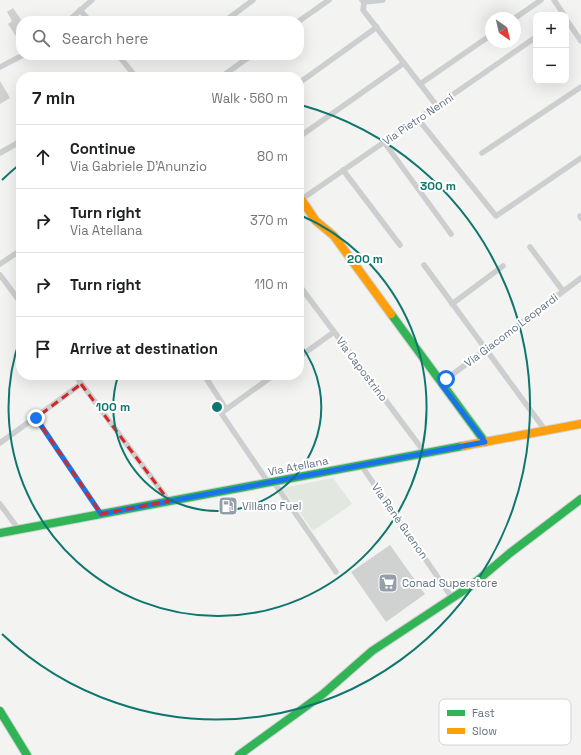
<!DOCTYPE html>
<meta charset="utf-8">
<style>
:root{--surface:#fff;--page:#f6f6f6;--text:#202124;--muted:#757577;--line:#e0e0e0}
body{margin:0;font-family:"Space Grotesk",sans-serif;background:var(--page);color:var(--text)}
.controls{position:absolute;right:12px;top:12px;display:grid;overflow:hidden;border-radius:8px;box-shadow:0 4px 16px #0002}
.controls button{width:36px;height:36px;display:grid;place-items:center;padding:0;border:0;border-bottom:1px solid var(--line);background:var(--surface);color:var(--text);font:20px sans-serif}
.compass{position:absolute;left:485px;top:12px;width:36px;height:36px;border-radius:50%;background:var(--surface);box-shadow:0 4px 16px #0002;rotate:146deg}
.stop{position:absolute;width:12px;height:12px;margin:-9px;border:3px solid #1a73e8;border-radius:50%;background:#fff}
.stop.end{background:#1a73e8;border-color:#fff;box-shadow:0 1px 4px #0008}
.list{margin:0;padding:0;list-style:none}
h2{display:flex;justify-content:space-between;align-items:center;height:52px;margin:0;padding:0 16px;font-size:17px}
h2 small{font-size:13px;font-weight:400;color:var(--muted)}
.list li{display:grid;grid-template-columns:26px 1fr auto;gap:12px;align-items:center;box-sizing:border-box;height:64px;padding:0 16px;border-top:1px solid var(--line)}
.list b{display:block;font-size:15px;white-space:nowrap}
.list p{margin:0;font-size:13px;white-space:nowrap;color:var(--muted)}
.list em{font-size:13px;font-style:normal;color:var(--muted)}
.icon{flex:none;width:22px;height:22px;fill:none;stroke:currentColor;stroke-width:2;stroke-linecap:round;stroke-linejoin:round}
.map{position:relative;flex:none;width:581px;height:755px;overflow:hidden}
.search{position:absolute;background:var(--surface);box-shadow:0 4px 16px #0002;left:16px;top:16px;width:288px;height:44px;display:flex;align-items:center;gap:10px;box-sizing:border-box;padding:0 14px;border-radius:16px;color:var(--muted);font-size:15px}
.panel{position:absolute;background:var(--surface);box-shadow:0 4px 16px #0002;left:16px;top:72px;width:288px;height:308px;border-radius:16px}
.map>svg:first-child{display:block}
.green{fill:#e2e7df}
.building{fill:#d0d1d1}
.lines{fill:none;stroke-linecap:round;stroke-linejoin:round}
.fast-casing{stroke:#d1d2d2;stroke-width:10}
.slow-casing{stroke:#d1d2d2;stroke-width:10}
.street{stroke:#cdcecf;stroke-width:5.5}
.fast{stroke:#30b455;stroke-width:8}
.slow{stroke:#ff9f0a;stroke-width:8}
.route{stroke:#1a73e8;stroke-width:5}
.marked{fill:none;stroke:#d62828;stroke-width:3;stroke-dasharray:8 5;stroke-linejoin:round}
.ring{fill:none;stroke:#0f766e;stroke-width:2}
.labels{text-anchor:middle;stroke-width:4;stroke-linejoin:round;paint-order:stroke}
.street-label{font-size:11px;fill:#627183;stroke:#fff}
.poi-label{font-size:11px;fill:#627183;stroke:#fff;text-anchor:start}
.key{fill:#fff;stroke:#d0d4da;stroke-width:1}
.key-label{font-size:11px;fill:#627183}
.centre{fill:#0f766e;stroke:#fff;stroke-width:2}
.ring-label{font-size:12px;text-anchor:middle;font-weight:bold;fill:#0f766e;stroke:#fff;stroke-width:4;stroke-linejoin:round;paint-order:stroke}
</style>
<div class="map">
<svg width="581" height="755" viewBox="0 0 581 755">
<rect width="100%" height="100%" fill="#f3f4f1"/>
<path class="green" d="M333,478l19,26 -39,27 -31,-43z"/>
<g class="building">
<path d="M13,8l9,13h-1v23l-13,-20 4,-3 -5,-9z"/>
<path d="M0,81l10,17 -10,6z"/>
<path d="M390,545l35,49 -39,28 -35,-50z"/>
</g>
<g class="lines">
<defs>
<g id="fast">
<path d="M391,314l94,128"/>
<path d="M0,533l463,-87"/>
<path d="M0,711l27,44"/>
<path d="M239,755l84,-61 49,-43 100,-66 38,-32 71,-54"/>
</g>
<g id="slow">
<path d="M301,199l15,22 18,15 57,78"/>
<path d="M463,446l118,-22"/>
</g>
</defs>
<use href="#fast" class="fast-casing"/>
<use href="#slow" class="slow-casing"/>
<g class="street">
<path d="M362,0l2,2 19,-2"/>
<path d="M554,0l10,15"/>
<path d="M364,2l-1,8 74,96"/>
<path d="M80,10l10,11"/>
<path d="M515,18l26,-18"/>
<path d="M566,19l15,22"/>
<path d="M68,21l24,-21"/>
<path d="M225,21l28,-21"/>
<path d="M299,21l30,-21"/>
<path d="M118,55l18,22"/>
<path d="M0,67l23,-12"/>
<path d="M221,77l31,-22"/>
<path d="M299,83l78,-56"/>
<path d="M420,84l71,-49"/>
<path d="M418,119l78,97 85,-58"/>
<path d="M299,137l105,-74"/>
<path d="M384,142l67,92"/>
<path d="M0,153l21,-12"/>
<path d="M482,153l99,-66"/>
<path d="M343,170l57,75"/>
<path d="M299,201l237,-164"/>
<path d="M580,216l1,2"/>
<path d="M530,247l33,44"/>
<path d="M0,264l21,-14"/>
<path d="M424,265l121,165"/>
<path d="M0,275l21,28"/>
<path d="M299,285l126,168"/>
<path d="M452,304l51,-38"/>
<path d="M299,357l35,-25"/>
<path d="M75,375l94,126"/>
<path d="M204,375l22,34"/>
<path d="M141,377l3,-2"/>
<path d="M441,383l140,-105"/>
<path d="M36,418l65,96"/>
<path d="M0,443l81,-59"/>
<path d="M361,465l91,133"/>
<path d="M273,481l63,91"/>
<path d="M268,482l-47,-69 53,-38"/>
<path d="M0,504l19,26"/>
</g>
<use href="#fast" class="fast"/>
<use href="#slow" class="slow"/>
</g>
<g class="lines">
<path class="route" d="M36,418l65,96 384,-72 -44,-58 5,-5"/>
</g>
<path class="marked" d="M81,384l88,117 -68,13 -65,-96z"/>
<g class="ring">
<path d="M300 344A104 104 0 1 1 118 376"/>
<path d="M300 215A209 209 0 1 1 21 336"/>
<path d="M2 180A313 313 0 0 1 20 164M301 105A313 313 0 1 1 2 634"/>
</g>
<defs>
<symbol id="fuel-square" viewBox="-11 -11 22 22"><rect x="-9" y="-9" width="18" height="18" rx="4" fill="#959faa" stroke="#fff"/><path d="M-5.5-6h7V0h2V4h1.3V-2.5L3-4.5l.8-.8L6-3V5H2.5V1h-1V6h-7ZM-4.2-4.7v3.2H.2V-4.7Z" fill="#fff"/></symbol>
<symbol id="supermarket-square" viewBox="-11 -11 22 22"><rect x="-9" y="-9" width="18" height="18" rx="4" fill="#959faa" stroke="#fff"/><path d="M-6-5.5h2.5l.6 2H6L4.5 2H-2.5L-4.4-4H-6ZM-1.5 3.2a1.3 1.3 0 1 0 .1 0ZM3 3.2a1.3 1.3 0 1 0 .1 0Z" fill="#fff"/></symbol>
</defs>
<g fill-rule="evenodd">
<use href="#fuel-square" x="217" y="495" width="22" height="22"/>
<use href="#supermarket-square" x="377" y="572" width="22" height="22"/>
</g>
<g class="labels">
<g class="street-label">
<text transform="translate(418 119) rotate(-34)" y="4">Via Pietro Nenni</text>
<text transform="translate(511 330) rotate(-37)" y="4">Via Giacomo Leopardi</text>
<text transform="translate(362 369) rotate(53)" y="4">Via Capostrino</text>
<text transform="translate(298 466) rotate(-11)" y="4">Via Atellana</text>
<text transform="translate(400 521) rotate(55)" y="4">Via Renè Guenon</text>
</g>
<g class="poi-label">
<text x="242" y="510">Villano Fuel</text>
<text x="402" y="587">Conad Superstore</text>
</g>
</g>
<rect x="439" y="699" width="132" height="46" rx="6" class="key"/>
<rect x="447" y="710" width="18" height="6" fill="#30b455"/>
<rect x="447" y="728" width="18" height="6" fill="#ff9f0a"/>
<g class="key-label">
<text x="472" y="717">Fast</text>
<text x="472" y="735">Slow</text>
</g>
<circle cx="217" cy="407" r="6" class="centre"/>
<g class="ring-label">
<text x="438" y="190">300 m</text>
<text x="365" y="263">200 m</text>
<text x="113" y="411">100 m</text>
</g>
</svg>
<div class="controls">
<button>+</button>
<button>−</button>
</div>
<svg class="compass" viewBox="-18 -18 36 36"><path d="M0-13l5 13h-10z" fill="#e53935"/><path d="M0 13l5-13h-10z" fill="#757577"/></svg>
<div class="stop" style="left:446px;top:379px"></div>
<div class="stop end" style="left:36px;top:418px"></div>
<div class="search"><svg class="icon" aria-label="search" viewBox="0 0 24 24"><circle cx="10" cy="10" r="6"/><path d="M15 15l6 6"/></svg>Search here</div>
<section class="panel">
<h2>7 min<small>Walk · 560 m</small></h2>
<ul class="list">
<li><svg class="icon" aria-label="ahead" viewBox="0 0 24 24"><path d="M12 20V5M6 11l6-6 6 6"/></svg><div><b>Continue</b><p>Via Gabriele D'Anunzio</p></div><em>80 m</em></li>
<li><svg class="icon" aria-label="right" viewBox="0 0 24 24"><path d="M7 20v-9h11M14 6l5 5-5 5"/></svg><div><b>Turn right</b><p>Via Atellana</p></div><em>370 m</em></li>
<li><svg class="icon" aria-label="right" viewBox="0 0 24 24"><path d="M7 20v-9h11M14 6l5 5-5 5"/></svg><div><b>Turn right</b></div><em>110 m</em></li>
<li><svg class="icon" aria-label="arrive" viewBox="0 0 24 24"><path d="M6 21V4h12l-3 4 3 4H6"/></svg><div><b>Arrive at destination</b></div></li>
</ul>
</section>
</div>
